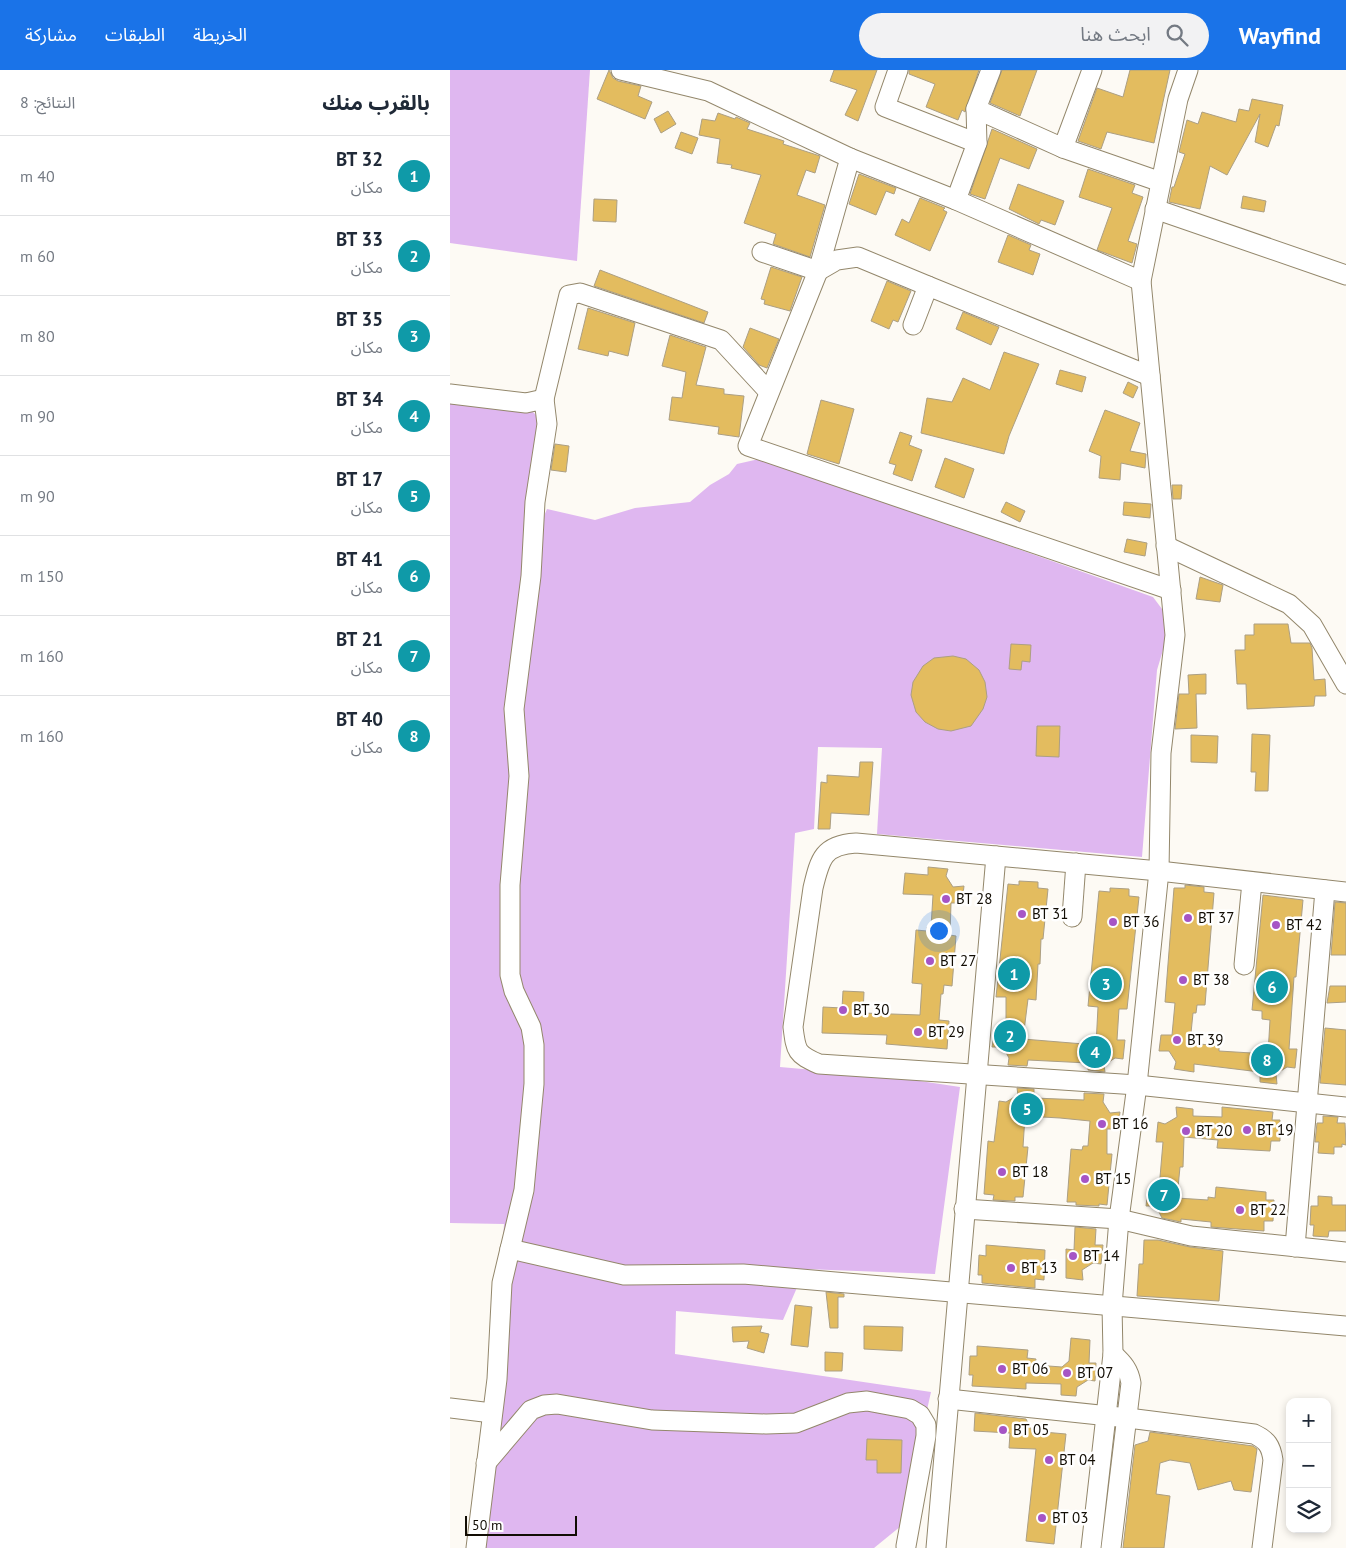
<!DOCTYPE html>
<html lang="ar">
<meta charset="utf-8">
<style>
:root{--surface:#fff;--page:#f2f2f3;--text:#1f2937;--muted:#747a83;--line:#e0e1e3;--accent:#1a73e8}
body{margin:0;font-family:"PT Sans","Noto Sans Arabic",sans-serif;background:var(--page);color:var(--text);direction:rtl}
.controls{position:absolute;right:15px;bottom:15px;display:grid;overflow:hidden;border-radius:10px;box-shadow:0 2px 8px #0003}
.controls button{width:45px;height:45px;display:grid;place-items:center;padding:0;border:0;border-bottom:1px solid var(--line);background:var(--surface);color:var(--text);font:25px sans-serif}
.scale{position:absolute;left:15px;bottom:12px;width:112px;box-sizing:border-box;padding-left:5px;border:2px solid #120d04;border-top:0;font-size:14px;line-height:18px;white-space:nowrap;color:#120d04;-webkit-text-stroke:4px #fff;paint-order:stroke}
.you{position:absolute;left:488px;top:860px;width:18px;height:18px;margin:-12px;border:4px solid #fff;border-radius:50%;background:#1a73e8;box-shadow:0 0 0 8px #1a73e833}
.badge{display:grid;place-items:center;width:32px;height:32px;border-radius:50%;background:var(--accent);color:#fff;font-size:16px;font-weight:700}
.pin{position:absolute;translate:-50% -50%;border:2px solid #fff;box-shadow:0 1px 5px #0006}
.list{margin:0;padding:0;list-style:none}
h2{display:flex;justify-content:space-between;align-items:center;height:65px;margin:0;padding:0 20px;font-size:21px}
h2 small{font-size:16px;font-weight:400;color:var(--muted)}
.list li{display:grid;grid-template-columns:32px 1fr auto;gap:15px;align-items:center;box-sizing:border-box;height:80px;padding:0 20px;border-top:1px solid var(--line)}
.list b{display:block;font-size:19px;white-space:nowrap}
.list p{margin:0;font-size:16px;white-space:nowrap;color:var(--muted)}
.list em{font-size:16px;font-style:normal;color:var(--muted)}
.icon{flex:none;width:28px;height:28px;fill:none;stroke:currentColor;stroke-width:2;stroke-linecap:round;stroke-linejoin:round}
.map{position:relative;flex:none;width:896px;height:1478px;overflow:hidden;direction:ltr}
header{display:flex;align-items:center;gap:30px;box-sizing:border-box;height:70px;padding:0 25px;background:var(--accent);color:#fff}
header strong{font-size:24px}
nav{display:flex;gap:28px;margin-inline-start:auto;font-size:18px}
.search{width:350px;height:45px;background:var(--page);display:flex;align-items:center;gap:12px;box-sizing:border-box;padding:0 18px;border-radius:28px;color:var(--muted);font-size:19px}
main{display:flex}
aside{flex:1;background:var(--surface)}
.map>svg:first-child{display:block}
.green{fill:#dfb7f0}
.building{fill:#e3bc5f;stroke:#ac9f83}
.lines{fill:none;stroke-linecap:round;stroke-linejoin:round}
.minor-casing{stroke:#93876b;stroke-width:21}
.minor{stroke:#fff;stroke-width:19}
.poi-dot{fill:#a655c5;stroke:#fff;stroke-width:2}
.labels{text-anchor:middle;stroke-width:5;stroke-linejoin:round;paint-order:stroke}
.poi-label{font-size:15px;fill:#120d04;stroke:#fff;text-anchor:start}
</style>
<header>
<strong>Wayfind</strong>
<div class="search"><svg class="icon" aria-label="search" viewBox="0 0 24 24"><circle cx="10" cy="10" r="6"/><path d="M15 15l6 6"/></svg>ابحث هنا</div>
<nav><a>الخريطة</a><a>الطبقات</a><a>مشاركة</a></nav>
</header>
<main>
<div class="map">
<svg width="896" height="1478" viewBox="0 0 896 1478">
<rect width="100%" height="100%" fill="#fdfaf4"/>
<g class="green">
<path d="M0,0h140l-13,191 -127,-18z"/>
<path d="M0,327l79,11 14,14 -19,141 23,-54 48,11 40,-12 55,-6 20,-17 19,-11 8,-10 22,-5 23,6 371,132 15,20 -2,23 -9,30 -15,187 -265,-23 5,-86 -64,-1 -4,82 -19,4 -15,234 113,10 67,10 -25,187 -130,-5 -22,51 -107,-9 -1,43 256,38 -30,134 -27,22h-390l20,-324 -54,-1z"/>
</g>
<g class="building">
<path d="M159,0l4,8 5,3 23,5 -3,10 14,6 -7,17 -48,-20z"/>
<path d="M384,0h43l-19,51 -13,-6 12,-25 -27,-9z"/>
<path d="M459,0h70l-14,42 -3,-2 -4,10 -32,-13 9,-23 -26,-10z"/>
<path d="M552,0h35l-17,46 -30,-13z"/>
<path d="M680,0h40l-16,73 -47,-11 -6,17 -23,-8 19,-53 26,9z"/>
<path d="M802,29l31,6 -4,21 -3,-1 -8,22 -13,-5 5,-28 -33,61 -17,-9 -10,43 -31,-7 3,-15h2l11,-33 -6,-2 8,-32 11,4 4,-12 34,10 3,-13 10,2z"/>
<path d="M218,41l8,13 -15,9 -7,-14z"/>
<path d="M268,43l17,6 1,-2 14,6 -3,6 37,12 -1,3 37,12 -5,17 -9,-3 -9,25 28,10 -15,52 -37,-13 3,-10 -32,-11 17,-48 -30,-7 1,-3 -15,-2 3,-24 -21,-4 3,-16 13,2z"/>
<path d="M542,59l45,20 -8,20 -29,-11 -15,41 -15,-5z"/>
<path d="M231,62l17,6 -6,16 -17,-6z"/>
<path d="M638,99l47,16 -3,8 11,4 -15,44 9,3 -5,19 -35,-13 15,-42 -33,-11z"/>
<path d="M409,104l37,14 -2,6 -8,-3 -10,24 -27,-11z"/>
<path d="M568,114l46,17 -9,24 -14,-5 -2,4 -30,-15z"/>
<path d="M793,126l23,5 -2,11 -23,-4z"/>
<path d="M470,128l25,10 -2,2 4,2 -17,39 -35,-16 7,-16 7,4z"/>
<path d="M144,129l23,1 -1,22 -23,-1z"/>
<path d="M558,165l23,10 -2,5 11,4 -7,21 -35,-13z"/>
<path d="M321,197l31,10 -12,34 -26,-7 1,-4 -4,-1z"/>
<path d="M150,200l108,42 -4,11 -110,-37z"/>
<path d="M437,211l24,10 -13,31 -5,-2 -4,9 -18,-8z"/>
<path d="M138,238l47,15 -7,33 -19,-5 -1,5 -30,-7z"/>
<path d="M513,242l36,15 -8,18 -35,-16z"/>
<path d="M300,258l29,11 -12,29 -8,-3 -16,-18z"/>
<path d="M220,265l36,12 -10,38 28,4v5l20,2 -5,41 -21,-3 1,-7 -50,-7 3,-23 10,1 4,-26 -24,-6z"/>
<path d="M554,282l35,12 -30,72 -5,18 -83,-21 6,-35 25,4 11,-24 27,12z"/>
<path d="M610,300l26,7 -4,15 -26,-8z"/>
<path d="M678,312l10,5 -5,11 -10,-5z"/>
<path d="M371,330l33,9 -15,55 -32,-10z"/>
<path d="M655,340l35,13 -10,28 16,3 -1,14 -24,-5 -1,17 -21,-2 2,-22 -12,-5z"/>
<path d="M450,362l12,4 -3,9 13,5 -10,31 -19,-7 3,-9 -7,-2z"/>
<path d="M105,374l14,2 -3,26 -15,-2z"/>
<path d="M495,388l29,11 -10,29 -29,-11z"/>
<path d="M722,415h10l-1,14h-8z"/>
<path d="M556,432l19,9 -5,11 -19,-10z"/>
<path d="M674,432l27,2 -1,14 -27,-3z"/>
<path d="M677,469l20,4 -2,13 -21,-4z"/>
<path d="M750,507l23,8 -3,17 -24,-3z"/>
<path d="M804,554h34l3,19h19l2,5 2,32 11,-1 1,17h-11l-1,10 -67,3 -1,-25h-9l-2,-34h10v-15h9z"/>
<path d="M561,574l20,1 -1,17 -8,-1 -1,9 -12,-1z"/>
<path d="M503,586l13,3 13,11 6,12 2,15 -4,12 -12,17 -20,5 -13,-2 -13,-7 -9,-10 -5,-17 2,-13 10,-16 11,-8z"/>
<path d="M756,604v20h-10l1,34 -22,1 4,-35h10l-1,-19z"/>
<path d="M587,656h23l-1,31 -23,-1z"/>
<path d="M802,664l18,1 -2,56h-13l1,-19h-5z"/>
<path d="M741,665l27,1 -1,27 -26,-1z"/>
<path d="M410,692h13l-4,53 -38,-2 -1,16h-12l3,-47 6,1v-8l32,2z"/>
<path d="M478,797l20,2 -2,7 7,11 11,-1 -2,17h-11l-1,32 6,1 -4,50 -8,-1 -1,9h-2l-2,26 10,1 -2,28 -61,-5 1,-9 -65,-2 1,-26 19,1 1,-17 21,1 -1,21 57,2 2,-31 -10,-1 4,-53 11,1v-4h4l2,-32 -30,-1 2,-21 23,2z"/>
<path d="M569,811l19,1v6l10,1 -5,50h-2l-1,25h-2l-2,36 -8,-1 -5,40 73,6 2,-38 -10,-1 11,-115 11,1v-4l19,1v7l10,1 -12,112h-8l-2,31h8l-2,19 -8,-1 -11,7 1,7 -17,-2v-7l-60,-3 -1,6 -19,-1 1,-7 -6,-11h-11l3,-17 11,1v-34h-10l12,-113 11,1z"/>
<path d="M735,815l19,2v5l10,1 -9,112h-8l-1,8h-3l-3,30 29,3v5l49,3 2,-34 -8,-1v-8l-10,-1 11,-115 40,5 -7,77h-2l-5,72h8l-2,19 -8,-1 -11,7 1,10 -17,-2v-10l-66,-8v8l-20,-3 2,-7 -7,-11h-10l2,-16h11l3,-32 -10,-1 9,-114h11z"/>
<path d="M885,832l11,1v52h-15z"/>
<path d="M880,916h16v16l-19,1z"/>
<path d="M875,958l21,2v55l-26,-2z"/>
<path d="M567,1018l17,1v9l50,2v-7l20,1 -1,8 7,11 10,-1 -2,17h-11v25h5l-5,51 -8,-1v2l-23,-1v-3h-9l4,-53 11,1 1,-4h5l2,-25 -30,-3 -35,-2 -2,31h5l-5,50h-8v4l-22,-1 1,-5 -10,-1 4,-53 6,1 5,-41 7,1 12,-7z"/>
<path d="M726,1037l17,2v7l29,1v-10l51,5 -1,8h8v21h-9l-1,10 -53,-3 1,-8 -34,-3 -1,30h-3l-3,31 31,2v-3l7,1 1,-11 50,5v8h8l-1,21h-9v10l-53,-4v-5l-30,-3v3l-19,-4 -6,-12h-10l2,-17h11l4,-47h-7l2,-20 7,2 12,-7z"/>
<path d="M873,1046l15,1 -1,6h8l1,22 -4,-1v3h-8v7l-16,-1 1,-11h-4l2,-19h6z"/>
<path d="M868,1126l14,1v8h14v26h-17l-1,6 -15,-1 1,-11h-4l1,-19h7z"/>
<path d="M625,1157l21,2 -1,16h8l-2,19 -8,-1 -11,7 1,10 -17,-2v-29l8,1z"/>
<path d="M694,1170h14l32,7 33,4 -4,50 -82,-5 2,-32h4z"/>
<path d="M536,1175l59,5 -1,30 -9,-1v9l-53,-5v-8h-4l1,-20 7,1z"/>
<path d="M376,1222l18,2v3h-6v31h-8z"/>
<path d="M345,1235l17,2 -4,40 -17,-2z"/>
<path d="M312,1256l-2,6 9,2 -5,19 -17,-5 2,-7 -16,1 -1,-15z"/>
<path d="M414,1256l39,1 -1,24 -38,-2z"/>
<path d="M621,1268l19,2 -1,23h7l-1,18 -7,-1 -11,7 -1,9 -15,-1v-11l-35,-1v6l-54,-3 1,-11h-4l1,-19h7v-10l51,4 -1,8 9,1 -1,6 27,2 7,-6z"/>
<path d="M375,1282l18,1 -1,18h-17z"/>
<path d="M525,1343l51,6 6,12 34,3 -12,110 -28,-3 10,-92 -27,-1 1,-15 -36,-2z"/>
<path d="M700,1362l103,14 4,3 -6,43 -17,-2 -3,-9 -33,9 -8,-27 -20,-3 -10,3 -4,31 14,2 -6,52h-41l12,-103 13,-4z"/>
<path d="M417,1369l35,1 -1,33h-24v-13h-11z"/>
</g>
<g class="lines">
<defs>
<g id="minor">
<path d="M171,0l87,21 142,67 -32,113 -70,175 423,144"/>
<path d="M448,0l-13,37 92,36"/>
<path d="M541,0l-15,39 1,34 -21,57 185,81"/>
<path d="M526,39l87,39 29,-78"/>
<path d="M613,78l98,34"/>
<path d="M400,88l106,42"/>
<path d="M705,139l191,66"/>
<path d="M312,182l56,19 19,-11 21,-3 70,29"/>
<path d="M463,255l15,-39 222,90"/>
<path d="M0,324l76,9 18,-4 3,25 -12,78 -4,74 -17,133 5,67 -9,109v90l4,16 17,36 3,18v39l-10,106 -22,93 -5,96 -21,169"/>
<path d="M94,329l25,-104 11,-2 141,47 48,52"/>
<path d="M716,476l123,58 23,21 34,59"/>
<path d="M896,822l-187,-21 -303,-28c-33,2 -36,16 -43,45l-20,139c3,24 3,27 26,37l318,21 209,22"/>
<path d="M622,847l4,-54"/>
<path d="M794,895l8,-83"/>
<path d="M514,1139l155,10 72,17 155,16"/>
<path d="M845,1177l30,-357"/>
<path d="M60,1179l114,26 119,-1 603,52"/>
<path d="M498,1329l180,19 126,16c13,6 17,12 19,26l-11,88"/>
<path d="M0,1338l42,5"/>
<path d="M36,1393l45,-53 13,-5 13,-1 95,16 114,4 30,-1 52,-20 19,-2 43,8 10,6 6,10v11l-20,110"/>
<path d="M486,1478l60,-692"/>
<path d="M641,1478l22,-194 -1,-48 7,-87 18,-134 22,-214 2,-118 14,-118 -34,-354 37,-182 10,-29"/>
<path d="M661,1478l20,-165c-2,-13 -8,-20 -18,-29"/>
</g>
</defs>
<use href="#minor" class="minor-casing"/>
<use href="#minor" class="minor"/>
</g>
<g class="poi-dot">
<circle cx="496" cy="829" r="5"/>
<circle cx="572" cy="844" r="5"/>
<circle cx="738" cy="848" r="5"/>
<circle cx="663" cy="852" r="5"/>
<circle cx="826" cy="855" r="5"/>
<circle cx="480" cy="891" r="5"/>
<circle cx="733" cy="910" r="5"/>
<circle cx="393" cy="940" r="5"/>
<circle cx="468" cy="962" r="5"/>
<circle cx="727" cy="970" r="5"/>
<circle cx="652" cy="1054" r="5"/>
<circle cx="797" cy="1060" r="5"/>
<circle cx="736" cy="1061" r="5"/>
<circle cx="552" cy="1102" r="5"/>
<circle cx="635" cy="1109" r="5"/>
<circle cx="790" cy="1140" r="5"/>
<circle cx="623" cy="1186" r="5"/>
<circle cx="561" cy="1198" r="5"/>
<circle cx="552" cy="1299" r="5"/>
<circle cx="617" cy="1303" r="5"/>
<circle cx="553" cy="1360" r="5"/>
<circle cx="599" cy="1390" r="5"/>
<circle cx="592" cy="1448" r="5"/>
</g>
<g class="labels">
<g class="poi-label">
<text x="506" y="834">BT 28</text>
<text x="582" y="849">BT 31</text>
<text x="748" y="853">BT 37</text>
<text x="673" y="857">BT 36</text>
<text x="836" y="860">BT 42</text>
<text x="490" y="896">BT 27</text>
<text x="743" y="915">BT 38</text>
<text x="403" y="945">BT 30</text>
<text x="478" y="967">BT 29</text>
<text x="737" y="975">BT 39</text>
<text x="662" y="1059">BT 16</text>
<text x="807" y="1065">BT 19</text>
<text x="746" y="1066">BT 20</text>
<text x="562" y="1107">BT 18</text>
<text x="645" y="1114">BT 15</text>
<text x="800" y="1145">BT 22</text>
<text x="633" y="1191">BT 14</text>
<text x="571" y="1203">BT 13</text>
<text x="562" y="1304">BT 06</text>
<text x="627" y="1308">BT 07</text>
<text x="563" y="1365">BT 05</text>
<text x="609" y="1395">BT 04</text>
<text x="602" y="1453">BT 03</text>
</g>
</g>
</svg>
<div class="controls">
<button>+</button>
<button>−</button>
<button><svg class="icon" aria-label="layers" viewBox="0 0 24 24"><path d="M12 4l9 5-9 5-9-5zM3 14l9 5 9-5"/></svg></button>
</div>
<div class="scale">50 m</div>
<div class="you"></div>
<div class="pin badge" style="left:564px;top:904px;background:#0f9aa8">1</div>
<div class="pin badge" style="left:560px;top:966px;background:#0f9aa8">2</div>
<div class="pin badge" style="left:656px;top:914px;background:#0f9aa8">3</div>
<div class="pin badge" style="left:645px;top:982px;background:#0f9aa8">4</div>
<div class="pin badge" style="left:577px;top:1039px;background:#0f9aa8">5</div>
<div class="pin badge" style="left:822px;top:917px;background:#0f9aa8">6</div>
<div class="pin badge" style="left:714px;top:1125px;background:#0f9aa8">7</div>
<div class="pin badge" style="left:817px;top:990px;background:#0f9aa8">8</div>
</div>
<aside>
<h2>بالقرب منك<small>النتائج: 8</small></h2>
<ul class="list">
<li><span class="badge" style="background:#0f9aa8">1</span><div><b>BT 32</b><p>مكان</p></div><em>40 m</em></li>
<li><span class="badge" style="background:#0f9aa8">2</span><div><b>BT 33</b><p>مكان</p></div><em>60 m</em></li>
<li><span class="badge" style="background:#0f9aa8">3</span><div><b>BT 35</b><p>مكان</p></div><em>80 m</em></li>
<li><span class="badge" style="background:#0f9aa8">4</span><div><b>BT 34</b><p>مكان</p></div><em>90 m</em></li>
<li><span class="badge" style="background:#0f9aa8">5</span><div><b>BT 17</b><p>مكان</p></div><em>90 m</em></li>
<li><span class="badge" style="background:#0f9aa8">6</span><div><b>BT 41</b><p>مكان</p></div><em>150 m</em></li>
<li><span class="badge" style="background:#0f9aa8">7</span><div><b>BT 21</b><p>مكان</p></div><em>160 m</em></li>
<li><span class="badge" style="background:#0f9aa8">8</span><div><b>BT 40</b><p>مكان</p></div><em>160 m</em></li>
</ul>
</aside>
</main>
